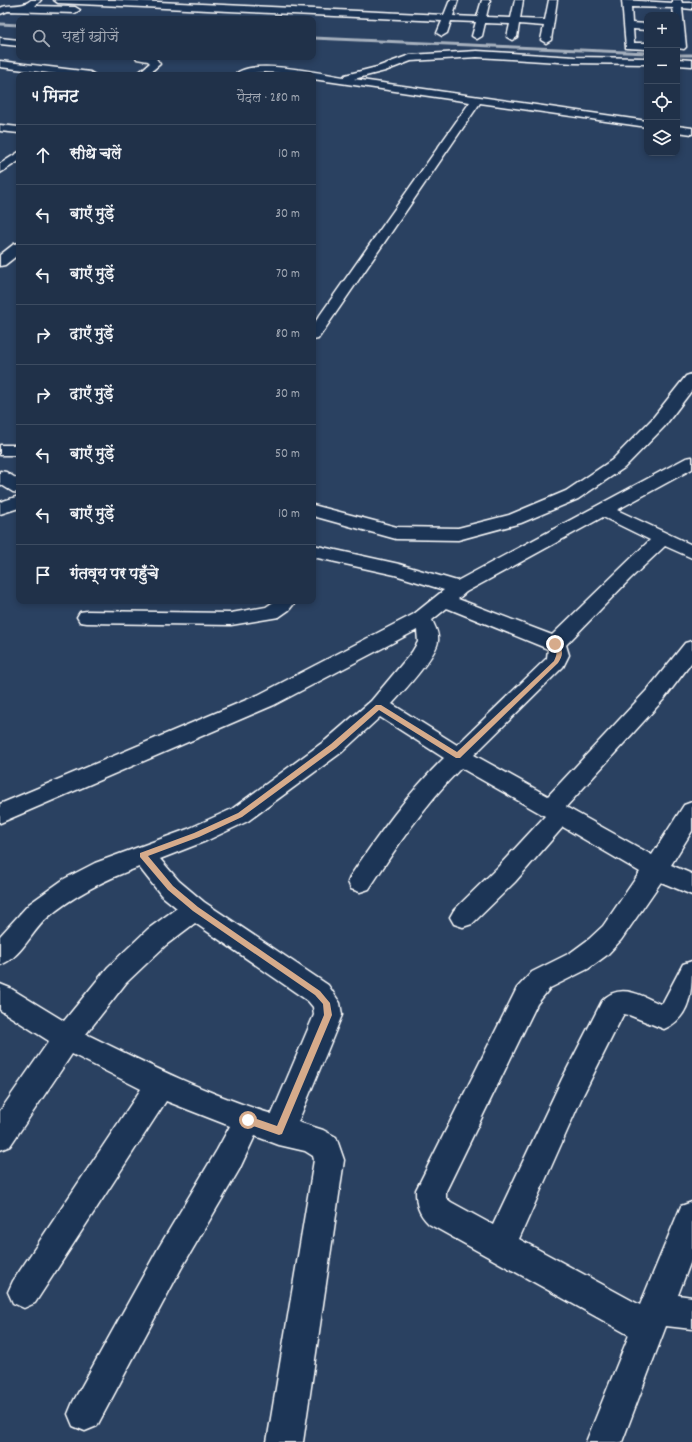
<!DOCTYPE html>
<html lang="hi">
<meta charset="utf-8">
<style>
:root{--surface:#203149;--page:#283950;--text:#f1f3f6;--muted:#a2a9b4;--line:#3d4c61}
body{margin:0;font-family:Dekko,"Playpen Sans Deva",sans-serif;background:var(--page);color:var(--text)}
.controls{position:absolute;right:12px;top:12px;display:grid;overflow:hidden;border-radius:8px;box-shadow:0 2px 6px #0003}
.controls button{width:36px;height:36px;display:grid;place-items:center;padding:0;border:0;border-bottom:1px solid var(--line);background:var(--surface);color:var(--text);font:20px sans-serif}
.stop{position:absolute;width:12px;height:12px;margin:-9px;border:3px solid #d6ab8b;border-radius:50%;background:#fff}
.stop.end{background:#d6ab8b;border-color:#fff;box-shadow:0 1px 4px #0008}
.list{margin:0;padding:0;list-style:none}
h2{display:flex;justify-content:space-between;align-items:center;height:52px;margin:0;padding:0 16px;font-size:17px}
h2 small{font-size:13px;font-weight:400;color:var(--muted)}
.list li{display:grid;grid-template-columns:26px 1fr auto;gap:12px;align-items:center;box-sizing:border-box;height:60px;padding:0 16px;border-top:1px solid var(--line)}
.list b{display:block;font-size:15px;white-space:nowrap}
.list em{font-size:13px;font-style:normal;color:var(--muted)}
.icon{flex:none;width:22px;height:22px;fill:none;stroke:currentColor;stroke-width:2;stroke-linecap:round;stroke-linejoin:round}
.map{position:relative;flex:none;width:692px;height:1442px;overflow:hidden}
.search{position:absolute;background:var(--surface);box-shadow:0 2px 6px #0003;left:16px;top:16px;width:300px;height:44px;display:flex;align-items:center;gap:10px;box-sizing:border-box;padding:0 14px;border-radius:8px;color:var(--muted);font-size:15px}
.panel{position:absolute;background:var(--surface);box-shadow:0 2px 6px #0003;left:16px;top:72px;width:300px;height:532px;border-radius:8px}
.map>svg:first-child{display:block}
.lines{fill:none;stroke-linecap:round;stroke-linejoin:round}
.stream{stroke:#a7b1be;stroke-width:3}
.minor-casing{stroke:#fff;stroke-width:3}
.minor{fill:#1d3557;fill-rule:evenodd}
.route{fill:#d6ab8b}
</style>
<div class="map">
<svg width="692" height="1442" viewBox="0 0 692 1442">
<rect width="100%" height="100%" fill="#2a4161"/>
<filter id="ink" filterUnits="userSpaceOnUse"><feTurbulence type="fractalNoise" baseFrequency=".025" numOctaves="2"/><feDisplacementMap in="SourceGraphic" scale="8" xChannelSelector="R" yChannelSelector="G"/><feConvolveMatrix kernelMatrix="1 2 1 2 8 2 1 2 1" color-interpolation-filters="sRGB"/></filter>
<g filter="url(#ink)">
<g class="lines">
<g class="stream">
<path d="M0,24l19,1"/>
<path d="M313,38l334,15"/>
<path d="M677,55h15"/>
</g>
<defs>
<g id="minor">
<path d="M31,0h10l-6,6 40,1 5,3 -5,3 -67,-2 -8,3v-6c11,-5 22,0 31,-8z"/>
<path d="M54,0h61l329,15 6,-15h8l-5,16 24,1 5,-17h8l-4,17 25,1 4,-18h8l-3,19 25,1 4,-20h8l-6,40 -5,3 -5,-3 3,-14 -25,-2 -2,13 -5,3 -5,-3 3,-13 -25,-1 -3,13 -5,3 -5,-3 4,-14 -25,-1 -4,12 -5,3 -5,-3 5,-12 -384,-18z"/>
<path d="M622,0l51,3v-3h8l1,3h10v6l-10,-1 4,39 -2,2 -7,-1v-33h-3l-1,-7 -42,-1 1,16 15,1v6l-14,-1 1,14h13v6l-21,-1z"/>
<path d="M0,38l19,2v6l-19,-2z"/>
<path d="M477,51l97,6 73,1v6l-73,-1 -97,-6 -66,4 -26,10 -31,8 293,42v6l-167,-24 -162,236 -5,1v-15l157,-223 -157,-23v-4l-49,-3 -29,3c15,-18 87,-1 109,2l1,-2 32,-8 33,-12z"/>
<path d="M136,57h19l5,7 -13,11h-11l14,-12 -2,-2 -11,-2z"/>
<path d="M677,59l15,1v6l-15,-1z"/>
<path d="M0,61l90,11 5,3h-30l-65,-8z"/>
<path d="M0,125l19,2v6l-19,-2z"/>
<path d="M677,126l15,2v6l-15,-2z"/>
<path d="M19,152v9l-19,12v-9z"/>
<path d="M19,243v11l-14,11 -5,1v-11l14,-11z"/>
<path d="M692,374v16l-28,37 -40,41 -46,31 -57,24 -63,17 -62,-1 -83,-23v-11l84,22 61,1 51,-13 57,-24 46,-31 40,-41 34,-43z"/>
<rect x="0" y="445" width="19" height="10"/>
<path d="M692,457v12l-75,41 75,35v13l-27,-12 -35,33 -64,66 3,10 -6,12 -89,88 74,41 100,-107 37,-46 7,-2v21l-28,37 -98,108 86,48 32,-50 8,-3v29l-21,34 21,9v21l-31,-13 -40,58 -14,15 -19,14 -38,19 -13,16 -91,187v7l5,4 42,23 69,-146 40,-78c17,-19 39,-6 58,3l3,-2 20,-38 9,-3c0,29 0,56 -28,68l-35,-14 -5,-1 -2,3 -39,78 -64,144 121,66 41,-99 11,-4v56l-14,37 14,2v32l-26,-3 -44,116h-36l43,-107 -200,-111c-11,-11 -13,-19 -13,-34l101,-202 15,-16 38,-19 19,-14 14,-13 37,-54 -77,-45 -48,55 -43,42 -9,3 -9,-3 -4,-7 4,-7 43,-42 48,-52 -84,-48c-36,36 -64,78 -92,121l-9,3 -9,-3 -3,-7 3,-7c28,-41 57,-82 93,-117l-64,-41 -38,35 -94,69 -42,20 -46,18 19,22 25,21 124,83 12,18 2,12 -44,107 25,8 13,7 8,23 -41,282h-36l47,-282 -1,-4 -8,-5 -26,-6 -24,-9 -16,34 -58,99 -84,157 -12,5 -12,-5 -5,-12 5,-12 86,-155 58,-97 13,-24 -64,-25 -131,202 -11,5 -11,-5 -5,-11 5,-11 128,-192 -69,-35 -62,92 -10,4v-39l49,-70 -49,-31v-26l10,4 54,33 44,-54 40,-38 29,-21 -16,-13 -22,-28c-33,12 -65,28 -92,51 -16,14 -26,40 -47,47v-29l29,-32 35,-25 31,-16 93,-34 44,-20 94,-69 45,-39 41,-49 6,-10 -1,-12 -143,75 -274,118v-19l258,-109 156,-81 30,-24 -49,-15 -82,-18v-12l86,19 58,17 229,-123zM603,517l47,23 -98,95 -94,-36 8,-7zM447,608l101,41 -1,9 -90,87 -65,-41c11,-12 45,-49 46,-63 1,-8 -3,-14 -6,-21zM195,923l113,78 5,6 1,8 -42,99c-65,-20 -125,-50 -186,-80l40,-51 40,-38z"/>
<path d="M0,471l6,1 13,8v13l-6,-1 -13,-8z"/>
<path d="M19,496v12l-19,6v-12z"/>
<path d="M275,601h21l-7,9 -10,7 -48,8 -144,-2 -7,-1 -3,-5 3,-5 7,-1 144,2 35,-6z"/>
</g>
</defs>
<use href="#minor" class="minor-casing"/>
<use href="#minor" class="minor"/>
</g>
</g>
<path class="route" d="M553,643h4c7,8 6,12 1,20l-98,95h-4l-77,-48 -43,38 -94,69 -43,20 -51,19 25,30 25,21 122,84 10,12 2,12 -50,119 -3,1 -34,-12 -2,-3 5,-4 29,10 47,-111 -1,-11 -8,-9 -122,-84 -25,-21 -28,-33v-4l54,-20 44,-20 93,-69 45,-39h5l76,47 97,-91c4,-8 3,-10 -2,-17z"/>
</svg>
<div class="controls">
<button>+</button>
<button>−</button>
<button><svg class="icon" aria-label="locate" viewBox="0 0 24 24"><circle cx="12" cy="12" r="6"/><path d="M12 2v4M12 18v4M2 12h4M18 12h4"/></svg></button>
<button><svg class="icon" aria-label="layers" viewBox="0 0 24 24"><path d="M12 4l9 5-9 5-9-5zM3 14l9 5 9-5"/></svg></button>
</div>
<div class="stop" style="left:248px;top:1120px"></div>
<div class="stop end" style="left:555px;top:644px"></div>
<div class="search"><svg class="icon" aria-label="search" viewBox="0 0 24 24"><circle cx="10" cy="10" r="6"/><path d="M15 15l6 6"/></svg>यहाँ खोजें</div>
<section class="panel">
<h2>4 मिनट<small>पैदल · 280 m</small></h2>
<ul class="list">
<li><svg class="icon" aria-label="ahead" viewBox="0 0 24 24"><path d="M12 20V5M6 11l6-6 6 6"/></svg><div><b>सीधे चलें</b></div><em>10 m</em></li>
<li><svg class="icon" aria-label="left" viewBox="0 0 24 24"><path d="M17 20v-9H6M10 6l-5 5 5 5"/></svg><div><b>बाएँ मुड़ें</b></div><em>30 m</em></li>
<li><svg class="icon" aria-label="left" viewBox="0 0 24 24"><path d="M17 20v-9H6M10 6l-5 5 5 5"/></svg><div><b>बाएँ मुड़ें</b></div><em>70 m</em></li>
<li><svg class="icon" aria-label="right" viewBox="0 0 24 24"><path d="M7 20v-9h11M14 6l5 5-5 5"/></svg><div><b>दाएँ मुड़ें</b></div><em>80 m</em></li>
<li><svg class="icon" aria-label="right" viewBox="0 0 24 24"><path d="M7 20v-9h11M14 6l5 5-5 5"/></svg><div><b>दाएँ मुड़ें</b></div><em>30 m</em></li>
<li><svg class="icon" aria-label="left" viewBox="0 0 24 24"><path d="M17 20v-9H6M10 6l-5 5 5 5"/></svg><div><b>बाएँ मुड़ें</b></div><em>50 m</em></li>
<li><svg class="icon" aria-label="left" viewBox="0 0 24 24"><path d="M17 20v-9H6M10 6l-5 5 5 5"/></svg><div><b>बाएँ मुड़ें</b></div><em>10 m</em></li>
<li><svg class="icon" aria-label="arrive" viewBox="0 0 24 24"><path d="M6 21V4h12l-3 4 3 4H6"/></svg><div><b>गंतव्य पर पहुँचे</b></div></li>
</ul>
</section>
</div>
